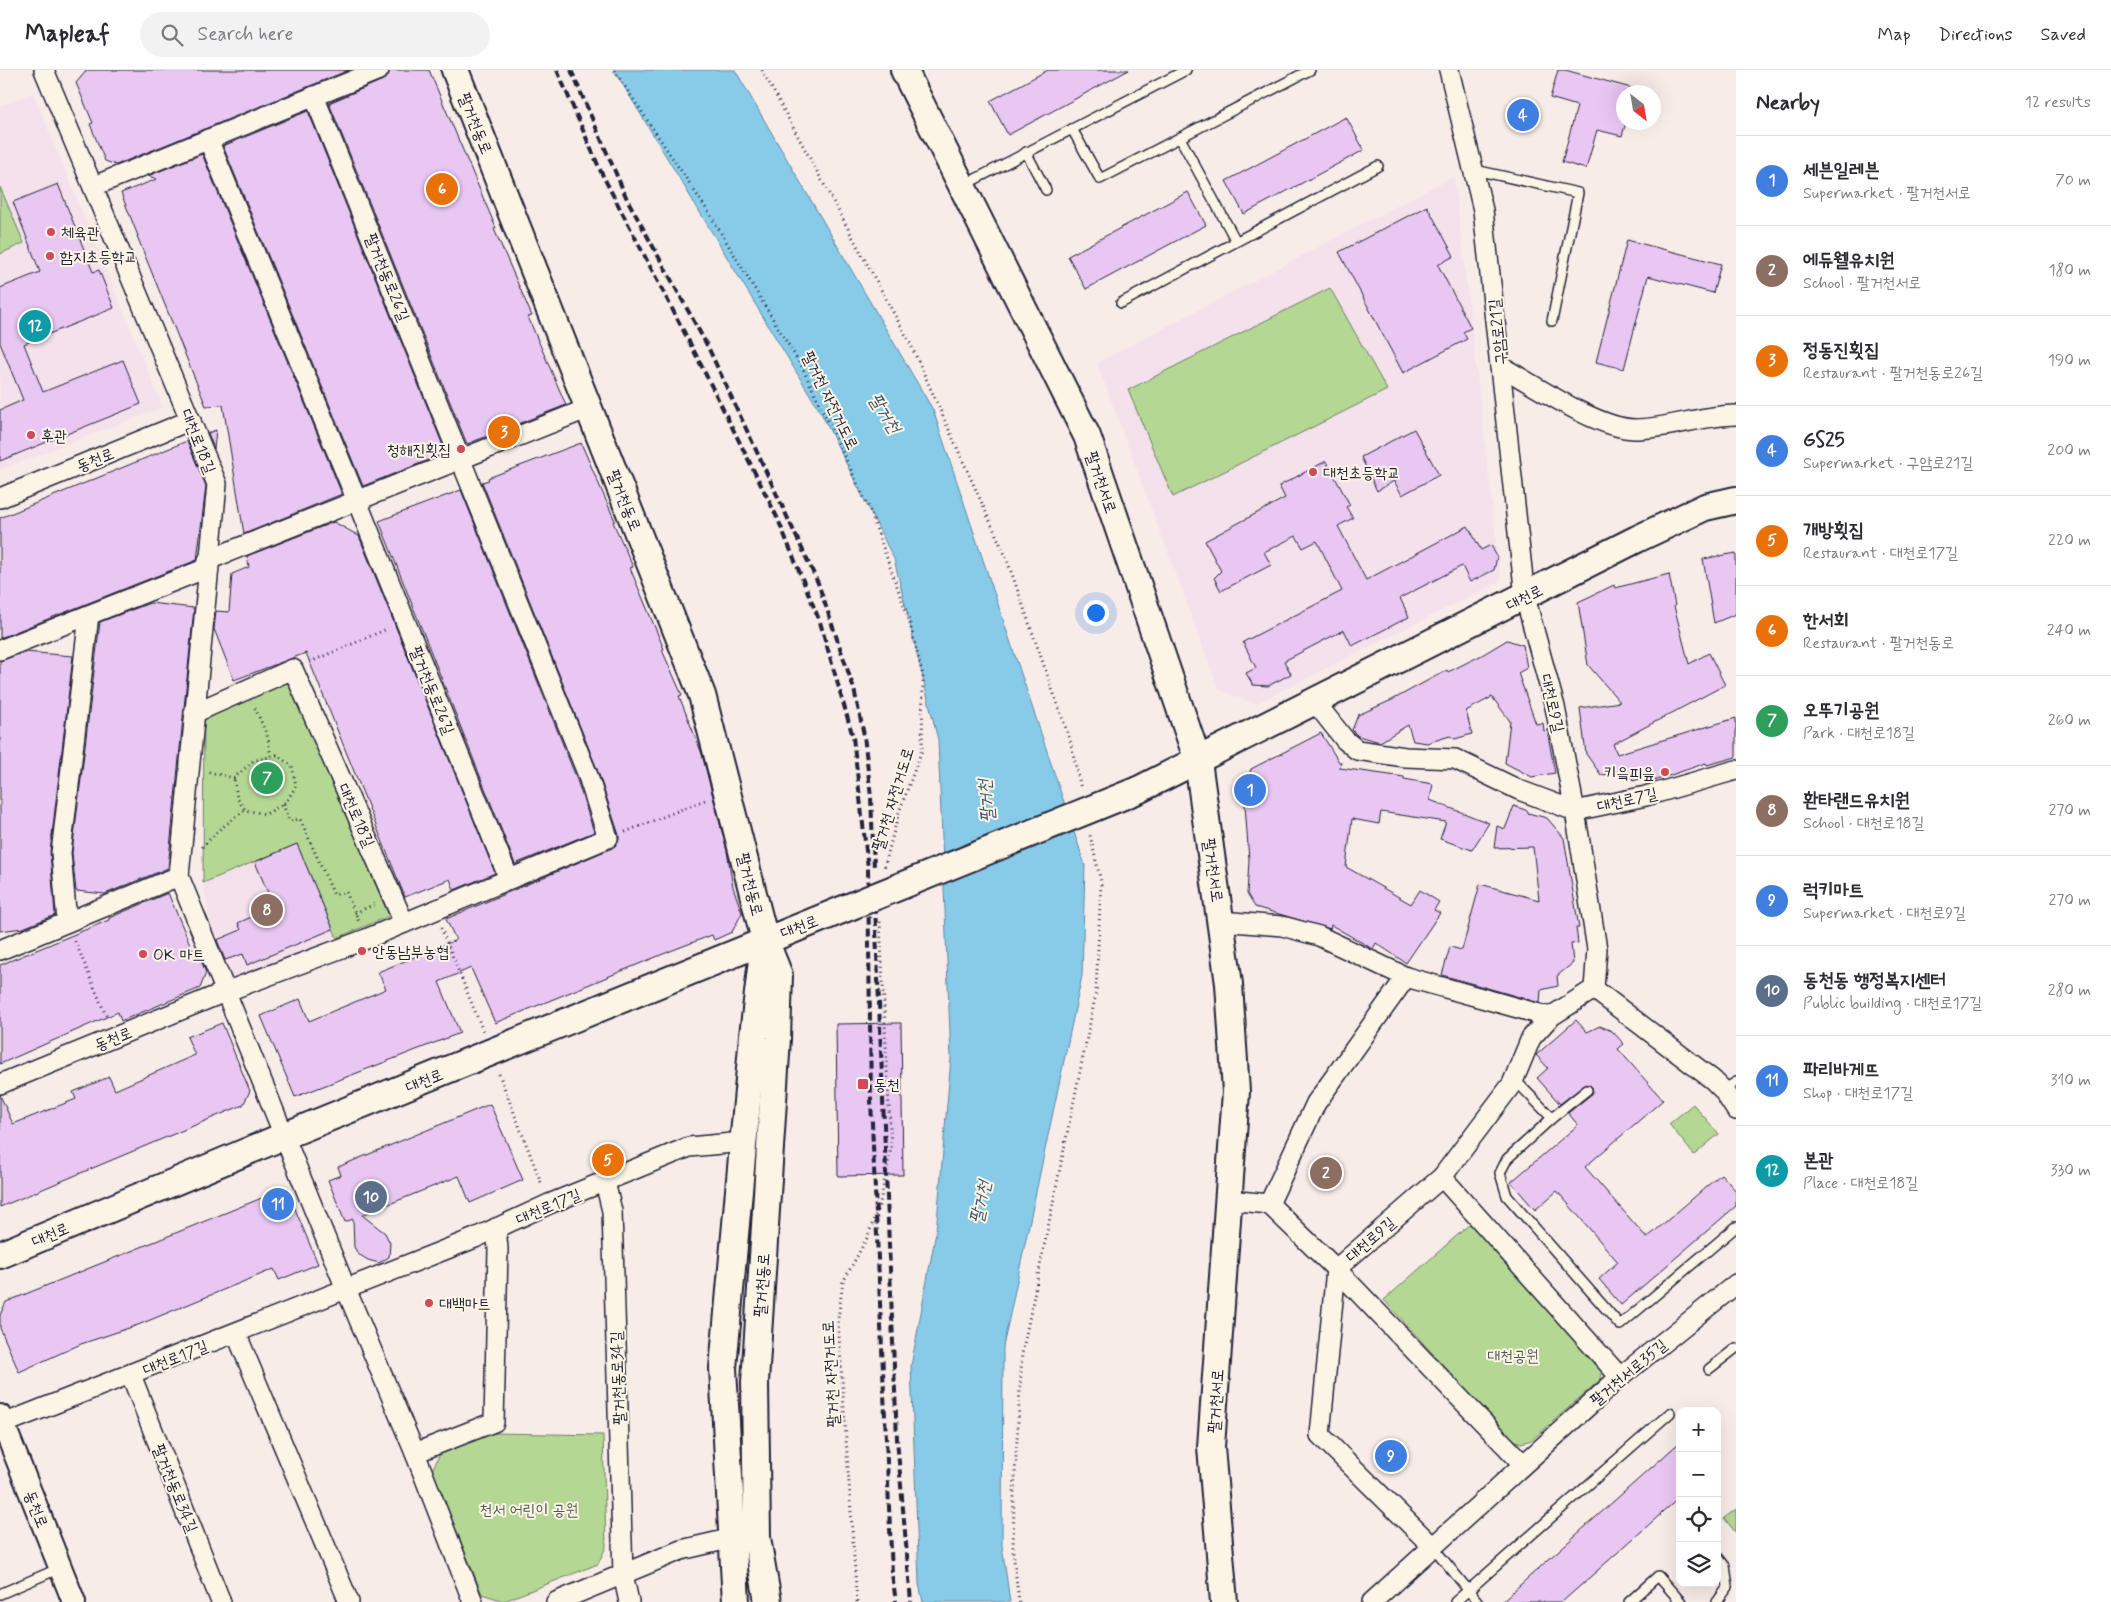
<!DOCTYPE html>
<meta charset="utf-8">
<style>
:root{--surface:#fff;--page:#f2f2f3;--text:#2b2b33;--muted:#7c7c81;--line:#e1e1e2;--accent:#111827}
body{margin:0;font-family:Mynerve,"Poor Story",sans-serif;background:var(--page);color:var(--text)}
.controls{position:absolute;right:15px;bottom:15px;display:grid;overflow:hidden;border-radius:10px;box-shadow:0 5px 20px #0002}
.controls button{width:45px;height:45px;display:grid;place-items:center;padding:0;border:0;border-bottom:1px solid var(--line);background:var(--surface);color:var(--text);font:25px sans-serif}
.compass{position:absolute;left:1616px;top:15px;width:45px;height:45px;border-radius:50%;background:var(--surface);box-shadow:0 5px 20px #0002;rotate:149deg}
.you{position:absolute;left:1095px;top:542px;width:18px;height:18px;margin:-12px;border:4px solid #fff;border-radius:50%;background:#1a73e8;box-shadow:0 0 0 8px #1a73e833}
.badge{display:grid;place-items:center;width:32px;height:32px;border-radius:50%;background:var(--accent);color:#fff;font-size:16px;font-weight:700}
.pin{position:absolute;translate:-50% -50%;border:2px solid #fff;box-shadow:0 1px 5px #0006}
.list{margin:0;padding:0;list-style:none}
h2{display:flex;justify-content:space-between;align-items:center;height:65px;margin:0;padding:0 20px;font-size:21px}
h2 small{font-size:16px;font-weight:400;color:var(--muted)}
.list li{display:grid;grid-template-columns:32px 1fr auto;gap:15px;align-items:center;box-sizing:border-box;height:90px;padding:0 20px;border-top:1px solid var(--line)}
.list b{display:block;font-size:19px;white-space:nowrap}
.list p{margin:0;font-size:16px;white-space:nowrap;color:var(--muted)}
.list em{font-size:16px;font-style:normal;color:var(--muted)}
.icon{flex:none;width:28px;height:28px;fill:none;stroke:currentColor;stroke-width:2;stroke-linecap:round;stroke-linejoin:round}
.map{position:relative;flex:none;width:1736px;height:1532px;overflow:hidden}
header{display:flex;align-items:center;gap:30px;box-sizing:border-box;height:70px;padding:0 25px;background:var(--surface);border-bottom:1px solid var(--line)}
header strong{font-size:24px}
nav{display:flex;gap:28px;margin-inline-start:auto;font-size:18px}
.search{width:350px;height:45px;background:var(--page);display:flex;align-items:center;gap:12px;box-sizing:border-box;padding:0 18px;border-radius:28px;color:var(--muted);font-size:19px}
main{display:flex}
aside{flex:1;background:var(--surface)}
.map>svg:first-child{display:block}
.built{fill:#f4e1eb}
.green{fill:#b4d893;stroke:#6b7d67}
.water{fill:#87cbe8;stroke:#5f87a3}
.building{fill:#e9c7f3;stroke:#22223b}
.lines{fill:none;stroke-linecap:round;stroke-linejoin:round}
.service-casing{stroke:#22223b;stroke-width:12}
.minor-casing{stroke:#22223b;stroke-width:22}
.tertiary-casing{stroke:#22223b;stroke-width:26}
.secondary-casing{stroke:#22223b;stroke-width:30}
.path{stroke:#22223b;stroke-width:3;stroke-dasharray:1 4;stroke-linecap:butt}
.service{stroke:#fcf5e5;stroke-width:9}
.minor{stroke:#fcf5e5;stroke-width:19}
.tertiary{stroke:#fcf5e5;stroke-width:22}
.secondary{stroke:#fcf5e5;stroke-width:26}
.rail{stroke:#22223b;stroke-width:4;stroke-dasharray:8 4;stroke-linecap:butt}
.secondary-bridge-casing{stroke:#22223b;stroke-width:30;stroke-linecap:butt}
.secondary-bridge{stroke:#fcf5e5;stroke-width:26}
.poi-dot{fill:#d1495b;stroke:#fcf5e5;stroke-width:2}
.labels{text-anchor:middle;stroke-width:4;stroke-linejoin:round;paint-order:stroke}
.street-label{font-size:16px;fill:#22223b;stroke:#fcf5e5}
.poi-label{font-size:16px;fill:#22223b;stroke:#fcf5e5;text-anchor:start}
.park-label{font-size:16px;fill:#4e5955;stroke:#fcf5e5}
.water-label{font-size:18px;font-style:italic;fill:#40556f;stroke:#fcf5e5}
</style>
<header>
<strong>Mapleaf</strong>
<div class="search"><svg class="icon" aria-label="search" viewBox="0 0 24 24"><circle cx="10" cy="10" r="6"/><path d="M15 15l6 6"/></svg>Search here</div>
<nav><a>Map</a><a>Directions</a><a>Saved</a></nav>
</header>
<main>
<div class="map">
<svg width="1736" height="1532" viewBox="0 0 1736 1532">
<rect width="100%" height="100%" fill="#f8ece8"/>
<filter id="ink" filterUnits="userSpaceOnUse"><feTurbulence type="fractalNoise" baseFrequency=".02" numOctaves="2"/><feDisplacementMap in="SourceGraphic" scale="10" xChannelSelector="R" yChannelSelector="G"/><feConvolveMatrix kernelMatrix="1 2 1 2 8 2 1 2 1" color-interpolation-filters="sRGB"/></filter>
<g filter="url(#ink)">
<g class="built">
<path d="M33,23l130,314 -163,63v-364z"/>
<path d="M1454,106l47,405 -246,123 -36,-14 -122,-327z"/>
<path d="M297,774l40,94 -104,43 -18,-35 -12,-63z"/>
</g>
<g class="green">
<path d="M0,117l24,56 -24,11z"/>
<path d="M1330,218l57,102 -214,107 -45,-107z"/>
<path d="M288,608l101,238 -52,22 -40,-94 -94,39 1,-171z"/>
<path d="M1693,1034l26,30 -25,21 -25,-31z"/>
<path d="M1470,1154l128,136 4,11 -1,8 -69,61 -11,3 -11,-4 -126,-139z"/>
<path d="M493,1363l110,2 3,112 -8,17 -94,37 -22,-7 -50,-124 8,-16z"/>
<path d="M1736,1439v24l-12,-15z"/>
</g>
<path class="water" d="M614,0h121l198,340 152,455 -3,111 -79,371 -1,198 8,57h-87l-4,-18 -8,-218 25,-134 15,-174 -13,-318 -44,-181 -73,-146z"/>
<g class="building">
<path d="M87,0h262l-233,95 -11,-4 -15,-37 3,-1 -17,-40z"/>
<path d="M390,0h39l67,158 -2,1 38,87 -4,1 38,88 -99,39 -138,-341 54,-23 5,-4z"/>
<path d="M1048,0h81l-121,65 -18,-34z"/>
<path d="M1558,0h7l70,19 -1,3h-10v30h2l-4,14 -25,-6 -11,39 -24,-7 15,-56 -27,-8z"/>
<path d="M308,41l138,342 -83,33 -140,-340z"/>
<path d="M1346,47l18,33 -120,64 -18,-33z"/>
<path d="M202,84l140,340 -98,40 -21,-129 -17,1 -69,-170h1l-17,-43 36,-14 -9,-3z"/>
<path d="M58,114l35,88 6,-2 15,38 -90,36 19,48 80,-32 18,44 -141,57v-51l23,-10 -23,-57v-55l40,-16 -27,-70z"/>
<path d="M1188,122l18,33 -120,64 -18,-33z"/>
<path d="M1427,136l27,50 -16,9 33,63 -8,4 4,7 -64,34 -64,-121z"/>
<path d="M1627,170l94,24 -8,29 -65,-17 -24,93 -28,-7z"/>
<path d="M1414,359l25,46 -37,20 -8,-14 -17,10 -16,-34z"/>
<path d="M216,360l-2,19 -6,-16z"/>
<path d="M187,371l19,45 -9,74 -197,78v-120z"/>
<path d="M581,373l34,78 -2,1 20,45 -3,1 34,81 -2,1 20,45 -3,1 23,58 25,97 6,36 9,26 -10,19 -18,8 -2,-5 -39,15 -178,73 -24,-55 -32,14 21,51 -165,64 -34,-81 39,-17 9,22 77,-32 -8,-17 78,-32 -10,-21 166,-71 7,-8v-5l-22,-66 -115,-287 7,-2 -1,-2z"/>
<path d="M1326,391l24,44 -4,2 7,11 -15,8 28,54 102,-54 13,24 10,-5 6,12 -3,13 -24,12 -8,-16 -62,32 9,19 -57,29 -8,-16 -60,31 7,13 -23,12 -15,-1 -7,-12 10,-5 -13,-26 99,-51 -25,-50 -14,7 -7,-12 -32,16 7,13 -50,26 -7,-13 7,-7 -16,-30 80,-43 -6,-12z"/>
<path d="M461,420l115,287 18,55 -79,32 -136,-343z"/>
<path d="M334,452l25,14 136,337 -41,17 -4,-11 -45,18 -99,-244 -72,27 -20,-51 2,-18 13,1 3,-38 17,-7 -2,-11z"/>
<path d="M1736,483v61l-22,9 -11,-64z"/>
<path d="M1669,504l6,32h-1l15,58 20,-11 16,32 -112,59 4,10 119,-36v39l-29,8 -1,-2 -61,21 -2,-6 -10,3 -3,-9 -29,3 -15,-21 -6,-46 40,-6 -32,-37 -10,-63 36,-17 1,3z"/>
<path d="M150,533l44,5 -26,260 -63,26 -29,-3 -4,-38 28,-231z"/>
<path d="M1507,570l16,5 4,23 -9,5 18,51 7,-1 1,8 3,-1 8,43 -23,4 -27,-14 5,-42 -18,-24 -26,14 6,23 -17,5 -5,-3 -23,7 -14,-2 -5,-16 -28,17 -22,-6 -6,-6 6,-15 34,-15 55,-30 1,2 34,-17z"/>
<path d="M25,582l48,4 -23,196 5,63 -32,13 -23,3v-270z"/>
<path d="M1321,663l18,29h2l-1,6 64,9v2l29,5 -3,16 59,23 -17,27 -32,-11 6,-17 -65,-10 -2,12 -27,-5 -6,48 65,37 9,-14 19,12 -5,8 6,3 -34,50 -30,-20 -3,6 -42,-24 -1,4 -75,-22 -8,-13 2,-34 -4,-55 -3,-9 9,-27z"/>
<path d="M1514,736l14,5v2l19,5 17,20 15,90h-3l2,15 -7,1 2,19 -16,13 1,10 -17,4 -1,13 -98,-28 8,-28 12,3 18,-66 59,16 -6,-53 -39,1 3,-22 8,3z"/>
<path d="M297,774l36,85 -86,36 -4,-11 -18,6 -8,-20 24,-10 -3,-7 36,-16 -19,-45z"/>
<path d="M168,823l25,58 4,-1 9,23 -6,15 -79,33 -3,-9 -118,52v-99l109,-45v-2z"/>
<path d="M1576,950l11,12 13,-6 12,5 12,13 -6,5 45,51 -78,67 62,71 74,-64 15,17v15l-115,99 -22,-26 19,-17 -61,-71 -22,19 -24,-28 67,-57 -10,-12 25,-20 -1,-6 -6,-3 -26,20 -23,-26 11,-10 -12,-13z"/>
<path d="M222,953l28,68 -7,14 -243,102v-112l13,29 63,-25 -3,-7 36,-15 6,13 80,-35 -8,-18z"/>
<path d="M901,953l2,152 -65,1 -2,-152z"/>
<path d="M490,1034l33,76 -53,23 -11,-27 -97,39 23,18 5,10 -1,14 -10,6 -11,-3 -10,-6 -4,-7 -1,-28 -8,3 -17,-42 13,-5 -3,-8z"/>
<path d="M279,1121l11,6 28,67 -39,16 -5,-11 -136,56 -57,19 -62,28 -19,-44v-13l6,-13z"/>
<path d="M1680,1372v55l-118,105h-61z"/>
</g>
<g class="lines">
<defs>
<g id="service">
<path d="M1072,59l28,50 210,-109"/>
<path d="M1180,68l56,103"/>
<path d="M1026,82l20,38"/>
<path d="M1475,100l103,23 -26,128"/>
<path d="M964,115l222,-115"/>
<path d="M1121,233l257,-137"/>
<path d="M1514,1009l38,39"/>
<path d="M1587,1020l-35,28 -45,41 -7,14 7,23 113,129 116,-98"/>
<path d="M1723,1020l13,-8"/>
<path d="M1709,1299l27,-21"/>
<path d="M1433,1477l45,55"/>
<path d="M0,1524l60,-26"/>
<path d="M1455,1532l215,-189"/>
<path d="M1629,1532l29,-26 23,26"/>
<path d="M1717,1532l11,-15 -3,-21 -8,-10"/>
</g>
<g id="minor">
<path d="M44,0l173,414 -38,392 167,413 69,164 58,149"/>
<path d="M1449,0l34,140 42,387 30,110 20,104 22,138 -3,40"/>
<path d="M208,69l149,362 152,378"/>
<path d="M94,116l285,-116"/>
<path d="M1500,296c35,19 96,62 134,63 35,0 68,-14 102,-14"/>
<path d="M0,428l191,-78"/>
<path d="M208,490l381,-152"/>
<path d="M0,580l207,-82"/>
<path d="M1315,632l30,38 12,10 48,7 50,2 64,31 56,21 71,-15 90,-26"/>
<path d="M194,643l99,-44 111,254"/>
<path d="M1221,851l61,5 37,10 87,41 144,40"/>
<path d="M67,852l-6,-69 28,-238"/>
<path d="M0,880l179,-74"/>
<path d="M1594,919l119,91 10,10 13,20"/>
<path d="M0,1014l225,-92 141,-53 242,-101 -21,-65 -273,-677"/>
<path d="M1442,1107l178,200"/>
<path d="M605,1112l7,29 11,363 6,28"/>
<path d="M1229,1130l40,4"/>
<path d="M1269,1134l67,65 187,195"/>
<path d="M1269,1134l47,-101 90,-126"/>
<path d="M236,1263l113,269"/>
<path d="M131,1305l90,227"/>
<path d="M3,1354l472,-186 74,-34 140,-57 54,-5"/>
<path d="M415,1383l79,-31 4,-173 -2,-21"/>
<path d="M1433,1477l-113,-112 16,-166 106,-92 70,-93 19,-46 19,-21 44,-28"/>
<path d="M556,1532l125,-52 52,-12"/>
<path d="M1372,1532l248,-225 116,-93"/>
</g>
<path id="tertiary" d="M0,1346l74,186"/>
<g id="secondary">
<path d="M455,0l247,625 63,245 14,35 -2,63 -22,344 2,156 11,64"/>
<path d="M904,0l183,366 111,325 31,223 7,108 -25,355 13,155"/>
<path d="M1138,720l499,-251 68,-32 31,-7"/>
<path d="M0,1185l284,-119 565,-229"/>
<path d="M736,1532l-13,-234 30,-333 11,-92"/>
</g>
</defs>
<use href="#service" class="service-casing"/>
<use href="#minor" class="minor-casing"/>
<use href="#tertiary" class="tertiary-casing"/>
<use href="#secondary" class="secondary-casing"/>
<g class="path">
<path d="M614,0l95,143 94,156 66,139 40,112 14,56 -1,74 -23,62 -15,56"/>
<path d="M762,0l149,275 95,212 64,183 11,49"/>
<path d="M310,592l77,-33"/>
<path d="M255,638l12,27 4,21"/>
<path d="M209,702l25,6 19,-17 24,-6 15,11 4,20 -10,16 -20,12 -21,-4 -8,-12 -3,-20"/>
<path d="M283,734l6,17 11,-2 34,76 12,-3 13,30"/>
<path d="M625,762l80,-32"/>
<path d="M202,777l18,-18 25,-19"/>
<path d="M355,843l20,-9"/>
<path d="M441,858l42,103"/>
<path d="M75,871l32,77"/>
<path d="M499,1004l43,111"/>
<path d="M857,1532l-19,-283 5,-37 24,-44 13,-35 11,-55 -11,-227"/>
<path d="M1019,1532l-6,-51 1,-59 8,-138 74,-361 5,-111 -11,-47"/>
</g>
<use href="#service" class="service"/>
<use href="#minor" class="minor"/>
<use href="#tertiary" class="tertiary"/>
<use href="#secondary" class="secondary"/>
<g class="rail">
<path d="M557,0l44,102 93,179 83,166 43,105 33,115 15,131 3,232 21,474 4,28"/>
<path d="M571,0l56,129 81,148 110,236 36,106 10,46 7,62 3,71"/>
<path d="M875,836l22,533 14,163"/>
</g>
<defs>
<path id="secondary-bridge" d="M849,837l289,-117"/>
</defs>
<use href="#secondary-bridge" class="secondary-bridge-casing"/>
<use href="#secondary-bridge" class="secondary-bridge"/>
</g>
</g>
<g class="poi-dot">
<circle cx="51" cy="162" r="5"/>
<circle cx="50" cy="186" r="5"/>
<circle cx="31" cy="365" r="5"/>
<circle cx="461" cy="379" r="5"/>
<circle cx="1313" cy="402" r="5"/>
<circle cx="1665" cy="702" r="5"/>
<circle cx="362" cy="881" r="5"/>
<circle cx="143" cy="884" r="5"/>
<rect x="857" y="1008" width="12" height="12" rx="2.5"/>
<circle cx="429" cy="1233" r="5"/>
</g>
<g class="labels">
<g class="street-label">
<text transform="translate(476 53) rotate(68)" y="6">팔거천동로</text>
<text transform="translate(388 207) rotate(68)" y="6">팔거천동로26길</text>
<text transform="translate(1497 262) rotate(-96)" y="6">구암로21길</text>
<text transform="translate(831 330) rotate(64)" y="6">팔거천 자전거도로</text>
<text transform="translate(199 371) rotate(68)" y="6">대천로18길</text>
<text transform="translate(95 389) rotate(-22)" y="6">동천로</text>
<text transform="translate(1102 412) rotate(71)" y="6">팔거천서로</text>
<text transform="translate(625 430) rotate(68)" y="6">팔거천동로</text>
<text transform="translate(1524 527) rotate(-27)" y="6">대천로</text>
<text transform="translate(433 620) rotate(68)" y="6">팔거천동로26길</text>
<text transform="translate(1553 633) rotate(77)" y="6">대천로9길</text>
<text transform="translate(892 729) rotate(-73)" y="6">팔거천 자전거도로</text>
<text transform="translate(1627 729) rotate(-13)" y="6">대천로7길</text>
<text transform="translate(357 745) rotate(66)" y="6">대천로18길</text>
<text transform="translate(1214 800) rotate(82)" y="6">팔거천서로</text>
<text transform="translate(751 814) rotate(76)" y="6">팔거천동로</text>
<text transform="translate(799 856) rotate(-21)" y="6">대천로</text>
<text transform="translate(113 968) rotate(-22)" y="6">동천로</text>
<text transform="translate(424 1010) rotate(-22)" y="6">대천로</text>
<text transform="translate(548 1136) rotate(-23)" y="6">대천로17길</text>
<text transform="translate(50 1164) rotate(-23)" y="6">대천로</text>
<text transform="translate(1370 1169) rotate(-41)" y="6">대천로9길</text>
<text transform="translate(761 1215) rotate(-86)" y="6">팔거천동로</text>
<text transform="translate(175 1287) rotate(-22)" y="6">대천로17길</text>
<text transform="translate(1628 1302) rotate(-40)" y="6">팔거천서로35길</text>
<text transform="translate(830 1304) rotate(-93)" y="6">팔거천 자전거도로</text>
<text transform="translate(617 1308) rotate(-92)" y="6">팔거천동로34길</text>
<text transform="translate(1215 1331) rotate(-86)" y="6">팔거천서로</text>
<text transform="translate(176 1418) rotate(68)" y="6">팔거천동로34길</text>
<text transform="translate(37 1439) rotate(68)" y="6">동천로</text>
</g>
<g class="poi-label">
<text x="61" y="168">체육관</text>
<text x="60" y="192">함지초등학교</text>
<text x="41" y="371">후관</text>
<text x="451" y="385" text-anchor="end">청해진횟집</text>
<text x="1323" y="408">대천초등학교</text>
<text x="1655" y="708" text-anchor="end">키읔피읖</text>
<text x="372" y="887">안동남부농협</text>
<text x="153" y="890">OK 마트</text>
<text x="874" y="1020">동천</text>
<text x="439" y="1239">대백마트</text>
</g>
<g class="park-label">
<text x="1513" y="1291">대천공원</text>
<text x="529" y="1445">천서 어린이 공원</text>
</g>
<g class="water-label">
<text transform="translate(885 343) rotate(58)" y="6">팔거천</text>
<text transform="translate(986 731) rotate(-95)" y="6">팔거천</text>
<text transform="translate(980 1132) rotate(-78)" y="6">팔거천</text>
</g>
</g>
</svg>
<div class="controls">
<button>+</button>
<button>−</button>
<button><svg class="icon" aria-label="locate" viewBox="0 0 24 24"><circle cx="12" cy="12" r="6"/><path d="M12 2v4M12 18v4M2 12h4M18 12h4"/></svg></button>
<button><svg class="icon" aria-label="layers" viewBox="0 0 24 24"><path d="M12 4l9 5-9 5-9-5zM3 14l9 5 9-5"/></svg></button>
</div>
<svg class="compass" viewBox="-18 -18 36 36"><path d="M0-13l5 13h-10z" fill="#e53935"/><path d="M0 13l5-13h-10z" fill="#7c7c81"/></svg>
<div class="you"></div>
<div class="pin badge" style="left:1250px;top:720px;background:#3f7fe0">1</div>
<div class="pin badge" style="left:1326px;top:1103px;background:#8d6e63">2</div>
<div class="pin badge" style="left:504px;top:362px;background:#e8710a">3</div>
<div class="pin badge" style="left:1523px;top:45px;background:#3f7fe0">4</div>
<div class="pin badge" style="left:608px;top:1090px;background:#e8710a">5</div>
<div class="pin badge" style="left:442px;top:119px;background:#e8710a">6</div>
<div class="pin badge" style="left:267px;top:708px;background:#2e9e5b">7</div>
<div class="pin badge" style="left:267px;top:840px;background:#8d6e63">8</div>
<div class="pin badge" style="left:1391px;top:1386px;background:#3f7fe0">9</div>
<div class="pin badge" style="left:371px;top:1127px;background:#5c6f8a">10</div>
<div class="pin badge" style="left:278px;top:1134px;background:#3f7fe0">11</div>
<div class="pin badge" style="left:35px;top:256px;background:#0f9aa8">12</div>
</div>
<aside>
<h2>Nearby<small>12 results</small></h2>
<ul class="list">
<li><span class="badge" style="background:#3f7fe0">1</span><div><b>세븐일레븐</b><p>Supermarket · 팔거천서로</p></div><em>70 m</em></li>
<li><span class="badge" style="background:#8d6e63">2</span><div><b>에듀웰유치원</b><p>School · 팔거천서로</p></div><em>180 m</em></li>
<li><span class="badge" style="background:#e8710a">3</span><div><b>정동진횟집</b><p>Restaurant · 팔거천동로26길</p></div><em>190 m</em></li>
<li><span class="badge" style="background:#3f7fe0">4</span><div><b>GS25</b><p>Supermarket · 구암로21길</p></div><em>200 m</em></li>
<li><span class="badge" style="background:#e8710a">5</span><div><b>개방횟집</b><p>Restaurant · 대천로17길</p></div><em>220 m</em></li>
<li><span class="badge" style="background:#e8710a">6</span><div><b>한서회</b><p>Restaurant · 팔거천동로</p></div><em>240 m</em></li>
<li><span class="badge" style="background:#2e9e5b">7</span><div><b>오뚜기공원</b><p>Park · 대천로18길</p></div><em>260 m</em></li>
<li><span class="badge" style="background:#8d6e63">8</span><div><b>환타랜드유치원</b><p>School · 대천로18길</p></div><em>270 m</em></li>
<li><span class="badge" style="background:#3f7fe0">9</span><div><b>럭키마트</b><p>Supermarket · 대천로9길</p></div><em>270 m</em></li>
<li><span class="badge" style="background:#5c6f8a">10</span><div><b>동천동 행정복지센터</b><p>Public building · 대천로17길</p></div><em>280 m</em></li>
<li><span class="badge" style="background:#3f7fe0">11</span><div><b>파리바게뜨</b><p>Shop · 대천로17길</p></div><em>310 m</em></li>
<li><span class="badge" style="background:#0f9aa8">12</span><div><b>본관</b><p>Place · 대천로18길</p></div><em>330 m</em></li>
</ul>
</aside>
</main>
